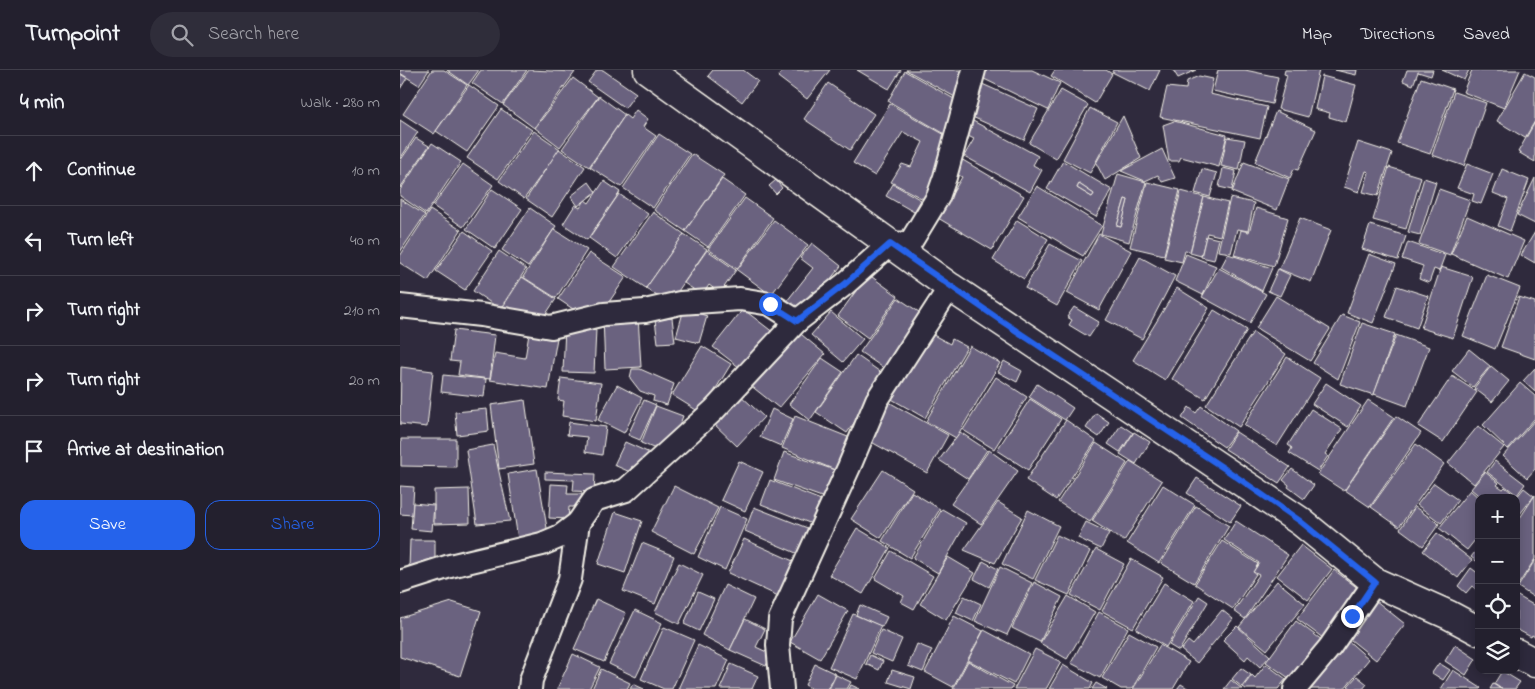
<!DOCTYPE html>
<meta charset="utf-8">
<style>
:root{--surface:#23202e;--page:#2f2d3a;--text:#f1f3f6;--muted:#a3a3aa;--line:#403e4a;--accent:#2563eb}
body{margin:0;font-family:"Indie Flower",sans-serif;background:var(--page);color:var(--text)}
.controls{position:absolute;right:15px;bottom:15px;display:grid;overflow:hidden;border-radius:10px;box-shadow:0 2px 12px #0003}
.controls button{width:45px;height:45px;display:grid;place-items:center;padding:0;border:0;border-bottom:1px solid var(--line);background:var(--surface);color:var(--text);font:25px sans-serif}
.stop{position:absolute;width:15px;height:15px;margin:-11px;border:4px solid #2563eb;border-radius:50%;background:#fff}
.stop.end{background:#2563eb;border-color:#fff;box-shadow:0 1px 5px #0008}
.list{margin:0;padding:0;list-style:none}
h2{display:flex;justify-content:space-between;align-items:center;height:65px;margin:0;padding:0 20px;font-size:21px}
h2 small{font-size:16px;font-weight:400;color:var(--muted)}
.list li{display:grid;grid-template-columns:32px 1fr auto;gap:15px;align-items:center;box-sizing:border-box;height:70px;padding:0 20px;border-top:1px solid var(--line)}
.list b{display:block;font-size:19px;white-space:nowrap}
.list em{font-size:16px;font-style:normal;color:var(--muted)}
.actions{display:flex;gap:10px;padding:15px 20px}
.actions a{flex:1;padding:11px 0;border:1px solid var(--accent);border-radius:15px;text-align:center;font-size:18px;color:var(--accent)}
.actions .main{background:var(--accent);color:#fff}
.icon{flex:none;width:28px;height:28px;fill:none;stroke:currentColor;stroke-width:2;stroke-linecap:round;stroke-linejoin:round}
.map{position:relative;flex:none;width:1135px;height:619px;overflow:hidden}
header{display:flex;align-items:center;gap:30px;box-sizing:border-box;height:70px;padding:0 25px;background:var(--surface);border-bottom:1px solid var(--line)}
header strong{font-size:24px}
nav{display:flex;gap:28px;margin-inline-start:auto;font-size:18px}
.search{width:350px;height:45px;background:var(--page);display:flex;align-items:center;gap:12px;box-sizing:border-box;padding:0 18px;border-radius:28px;color:var(--muted);font-size:19px}
main{display:flex}
aside{flex:1;background:var(--surface)}
.map>svg:first-child{display:block}
.building{fill:#6b627f;stroke:#f4f1e8;fill-rule:evenodd}
.lines{fill:none;stroke-linecap:round;stroke-linejoin:round}
.street-casing{stroke:#f4f1e8;stroke-width:26}
.secondary-casing{stroke:#f4f1e8;stroke-width:31}
.street{stroke:#2f2a3d;stroke-width:22}
.secondary{stroke:#2f2a3d;stroke-width:28}
.route{stroke:#2563eb;stroke-width:6}
</style>
<header>
<strong>Turnpoint</strong>
<div class="search"><svg class="icon" aria-label="search" viewBox="0 0 24 24"><circle cx="10" cy="10" r="6"/><path d="M15 15l6 6"/></svg>Search here</div>
<nav><a>Map</a><a>Directions</a><a>Saved</a></nav>
</header>
<main>
<aside>
<h2>4 min<small>Walk · 280 m</small></h2>
<ul class="list">
<li><svg class="icon" aria-label="ahead" viewBox="0 0 24 24"><path d="M12 20V5M6 11l6-6 6 6"/></svg><div><b>Continue</b></div><em>10 m</em></li>
<li><svg class="icon" aria-label="left" viewBox="0 0 24 24"><path d="M17 20v-9H6M10 6l-5 5 5 5"/></svg><div><b>Turn left</b></div><em>40 m</em></li>
<li><svg class="icon" aria-label="right" viewBox="0 0 24 24"><path d="M7 20v-9h11M14 6l5 5-5 5"/></svg><div><b>Turn right</b></div><em>210 m</em></li>
<li><svg class="icon" aria-label="right" viewBox="0 0 24 24"><path d="M7 20v-9h11M14 6l5 5-5 5"/></svg><div><b>Turn right</b></div><em>20 m</em></li>
<li><svg class="icon" aria-label="arrive" viewBox="0 0 24 24"><path d="M6 21V4h12l-3 4 3 4H6"/></svg><div><b>Arrive at destination</b></div></li>
</ul>
<div class="actions"><a class="main">Save</a><a>Share</a></div>
</aside>
<div class="map">
<svg width="1135" height="619" viewBox="0 0 1135 619">
<rect width="100%" height="100%" fill="#2f2a3d"/>
<filter id="ink" filterUnits="userSpaceOnUse"><feTurbulence type="fractalNoise" baseFrequency=".02" numOctaves="2"/><feDisplacementMap in="SourceGraphic" scale="10" xChannelSelector="R" yChannelSelector="G"/><feConvolveMatrix kernelMatrix="1 2 1 2 8 2 1 2 1" color-interpolation-filters="sRGB"/></filter>
<g filter="url(#ink)">
<g class="building">
<path d="M0,0h29l-10,15 -19,-12z"/>
<path d="M32,0h12l23,15 -33,49 -31,-20z"/>
<path d="M47,0h32l-11,15z"/>
<path d="M81,0h46l-24,34 -31,-21z"/>
<path d="M129,0l46,2 -41,56 -31,-23z"/>
<path d="M197,0h6l33,23 -11,15 -37,-26z"/>
<path d="M313,0h30l15,11 -16,21 -34,-26z"/>
<path d="M384,0h46l-23,29 -29,-22z"/>
<path d="M457,0h44l-12,19z"/>
<path d="M506,0h64l-15,27z"/>
<path d="M583,0h49l28,13 -12,27 -68,-33z"/>
<path d="M655,0h51l6,4 -17,29 -44,-27z"/>
<path d="M713,0h47l-10,21 -38,-19z"/>
<path d="M773,0h23l-18,8z"/>
<path d="M818,0h27l33,7 -6,27 -59,-13z"/>
<path d="M885,0h34l-11,47 -30,-8 9,-34 -3,-1z"/>
<path d="M935,0h22l-1,5z"/>
<path d="M1007,0h26l-2,6 -13,-4 -5,13 -10,-4z"/>
<path d="M1042,0h27l-5,10z"/>
<path d="M1072,0h48l-16,38 -41,-16z"/>
<path d="M505,1l58,33 -18,30 -57,-33z"/>
<path d="M1125,2l10,5v44l-10,17 -28,-17z"/>
<path d="M0,4l7,4 -7,11z"/>
<path d="M799,6l14,3 -3,15 57,13 -7,31 -100,-21 7,-30 19,2 1,-8z"/>
<path d="M922,6l34,9 -10,37 -17,-5 1,-4 -15,-4z"/>
<path d="M173,8l25,19 -38,50 -25,-19z"/>
<path d="M1021,8l32,11 -23,65 -33,-11z"/>
<path d="M428,13l46,31 -24,36 -46,-31z"/>
<path d="M580,13l58,26 -14,31 -54,-24z"/>
<path d="M69,15l30,21 -32,46 -31,-21z"/>
<path d="M661,20l27,15 -32,54 -27,-16z"/>
<path d="M1054,22l32,11 -22,63 -32,-11z"/>
<path d="M199,26l26,19 -36,52 -27,-18z"/>
<path d="M490,34l57,32 -22,64 -34,-18 11,-18 9,3 12,-25 -20,-10 -28,44 -22,-13z"/>
<path d="M690,38l27,14 -27,51 -27,-14z"/>
<path d="M101,39l31,21 -34,49 -31,-21z"/>
<path d="M236,40l12,9 -5,8 13,9 -35,51 -31,-20 35,-52 5,4z"/>
<path d="M876,41l40,19 -18,40 -4,-1 -4,9 -35,-16z"/>
<path d="M723,46l18,42 -36,22 -9,-17z"/>
<path d="M0,50l18,12 -18,27z"/>
<path d="M573,51l65,35 -5,9 9,5 -12,22 -66,-36 10,-17 -8,-4z"/>
<path d="M774,51l53,14 -8,32 -38,-10 -2,4h-10l-6,-36z"/>
<path d="M1135,52v40l-17,-10z"/>
<path d="M134,61l26,18 -36,50 -25,-18z"/>
<path d="M259,64l31,20 -37,54 -30,-20z"/>
<path d="M827,67l18,3 -6,30 -18,-4z"/>
<path d="M16,68l13,8 -29,42v-27z"/>
<path d="M958,72l34,11 -14,43 -15,-4 6,-20 -3,-1 -7,21 -15,-5z"/>
<path d="M32,73l29,19 -35,52 -26,-18v-6z"/>
<path d="M159,79l26,18 -33,50 -26,-18z"/>
<path d="M762,79l13,29 -13,4 -4,-7 -13,6 -24,-10z"/>
<path d="M292,84l32,21 -39,56 -31,-21z"/>
<path d="M561,89l63,37 -32,54 -54,-32 24,-41 -9,-5z"/>
<path d="M663,91l49,29 -16,27 -49,-28zM679,114l15,10 -2,3 -15,-9z"/>
<path d="M844,92l45,17 -12,31 -45,-18z"/>
<path d="M63,94l30,21 -30,42 -30,-21z"/>
<path d="M1067,94l26,10 -12,30 -9,-3 2,-7 -17,-6z"/>
<path d="M989,97l32,10 -15,52 -33,-9z"/>
<path d="M823,98l13,3 -4,19 -13,-3z"/>
<path d="M802,99l15,4 -7,24 -15,-4z"/>
<path d="M1102,99l27,11 -19,51 -12,-5 10,-27 -15,-6z"/>
<path d="M718,104l28,8 -17,60 -28,-8zM725,129l3,1 -7,27 -4,-1z"/>
<path d="M1024,108l12,4 -16,53 -12,-3z"/>
<path d="M1135,108v46l-18,-9z"/>
<path d="M322,109l23,16 -37,52 -23,-16z"/>
<path d="M376,110l6,8 -6,6 -7,-8z"/>
<path d="M204,111l16,11 -33,48 -24,-16 12,-19 5,3 5,-8 4,3z"/>
<path d="M189,112l7,10 -18,14 -7,-10z"/>
<path d="M747,112l33,8 -16,65 -34,-8z"/>
<path d="M493,114l28,16 -7,12 -28,-16z"/>
<path d="M679,114l15,10 -2,3 -15,-9z"/>
<path d="M637,116l65,40 -19,30 -65,-39z"/>
<path d="M92,119l30,20 -27,40 -29,-20z"/>
<path d="M1039,119l31,11 -20,55 -31,-11z"/>
<path d="M781,121l23,6 -14,55 -5,-1 -3,11 -18,-4z"/>
<path d="M219,124l29,20 -31,44 -28,-20z"/>
<path d="M804,127l24,6 -8,33 -13,-3 -6,23 -11,-3z"/>
<path d="M345,128l28,20 -36,51 -29,-20z"/>
<path d="M830,128l24,5 -6,28 -11,-2 -6,24 -13,-2z"/>
<path d="M0,129l25,16 -25,37z"/>
<path d="M725,129l3,1 -7,27 -4,-1z"/>
<path d="M130,138l26,18 -28,41 -26,-17z"/>
<path d="M856,138l32,10 -14,48 -40,-11 7,-25 8,2z"/>
<path d="M30,140l31,20 -33,51 -28,-18v-7z"/>
<path d="M253,142l31,22 -38,54 -32,-21z"/>
<path d="M1067,146l57,25 -16,38 -57,-25z"/>
<path d="M900,148l31,12 -20,52 -32,-13z"/>
<path d="M374,150l34,25 -37,50 -34,-25z"/>
<path d="M617,150l31,19 -24,40 -31,-19z"/>
<path d="M970,155l36,11 -8,24 -36,-11z"/>
<path d="M154,159l33,21 -31,48 -33,-21z"/>
<path d="M64,161l28,20 -27,39 -29,-19z"/>
<path d="M1135,162v31l-14,-8z"/>
<path d="M284,164l23,15 -33,48 -9,5 -19,-14z"/>
<path d="M699,164l32,17 -32,59 -32,-17z"/>
<path d="M806,166l13,3 -5,21 -13,-3z"/>
<path d="M1008,172l37,13 -6,16 -5,-2 -5,14 -10,-4 4,-13 -21,-7z"/>
<path d="M412,173l29,23 -23,29 -5,-4 -19,23 -11,-8 30,-38 -13,-10z"/>
<path d="M650,174l32,17 -25,45 -32,-18z"/>
<path d="M307,180l29,20 -16,23 -11,-8 -7,10 -18,-12z"/>
<path d="M99,181l27,18 -26,40 -27,-18z"/>
<path d="M189,183l37,24 -19,28 -4,-2 -6,9 -9,-6 -6,9 -24,-16z"/>
<path d="M786,184l30,12 -13,29 -28,-14z"/>
<path d="M828,184l44,14 -10,23 -41,-24z"/>
<path d="M969,184l27,10 -23,59 -26,-10z"/>
<path d="M740,187l35,19 -33,63 -36,-19z"/>
<path d="M1041,197l32,10 -20,61 -32,-10z"/>
<path d="M819,198l47,26 -16,29 -48,-26z"/>
<path d="M878,199l12,6 -10,21 -12,-5z"/>
<path d="M468,204l30,22 -30,42 -30,-22z"/>
<path d="M1087,205l33,13 -25,61 -32,-13z"/>
<path d="M122,207l34,22 -14,21 -14,-9 -7,10 -19,-13z"/>
<path d="M997,216l31,10 -11,32 -31,-11z"/>
<path d="M777,218l32,20 -44,72 -32,-20z"/>
<path d="M876,226l54,33 -20,32 -54,-33z"/>
<path d="M1119,227l16,5v57l-34,-12z"/>
<path d="M498,228l27,18 -37,55 -28,-19z"/>
<path d="M674,237l25,15 -10,15 -20,-12 3,-5 -5,-3z"/>
<path d="M284,239l23,7 -8,27 -23,-6z"/>
<path d="M343,239l31,24 -30,38 -31,-24z"/>
<path d="M814,240l33,20 -42,69 -33,-20z"/>
<path d="M431,242l32,27 -20,23 -32,-27z"/>
<path d="M942,245l18,7 -22,57 -25,-16z"/>
<path d="M238,246l3,51 -36,2 -2,-52z"/>
<path d="M272,248l3,24 -17,1 -3,-23z"/>
<path d="M962,253l33,11 -21,61 -34,-11z"/>
<path d="M165,257l31,2 -2,44 -31,-1z"/>
<path d="M54,260l41,5 -5,44 -32,-4 2,-13 -10,-1z"/>
<path d="M396,260l29,24 -46,54 -29,-23z"/>
<path d="M526,261l24,13 2,-5 15,8 -42,71 -37,-21z"/>
<path d="M853,262l33,22 -47,73 -33,-22z"/>
<path d="M129,264l28,4 -9,51 -58,-9 5,-27 30,5z"/>
<path d="M996,265l33,12 -22,59 -33,-12z"/>
<path d="M302,276l29,18 -30,49 -29,-18z"/>
<path d="M570,276l30,17 -44,75 -30,-17z"/>
<path d="M1069,279l21,17 -17,21 -21,-16z"/>
<path d="M456,285l30,21 -39,57 -31,-21z"/>
<path d="M887,287l33,21 -43,68 -33,-21z"/>
<path d="M422,288l21,14 -33,48 -21,-16z"/>
<path d="M604,291l18,10 -5,11 -19,-10z"/>
<path d="M1091,296l18,15 -17,21 -18,-14z"/>
<path d="M1,297l32,4 -6,56 -27,-3z"/>
<path d="M1135,298v24l-12,-11z"/>
<path d="M232,299h8l34,15 -7,21 -14,-4 1,-5 -14,-5 -10,-13z"/>
<path d="M43,305l43,4 -2,18 -43,-5z"/>
<path d="M1052,306l25,16 -34,50 -25,-16z"/>
<path d="M596,307l31,20 -33,52 -31,-19z"/>
<path d="M161,308l40,5 -5,38 -34,-5 2,-15 -6,-1z"/>
<path d="M926,313l35,23 -13,21 -36,-23z"/>
<path d="M1120,313l15,13v22l-27,31 -25,-24z"/>
<path d="M637,314l36,24 -8,12 -36,-23z"/>
<path d="M217,315l25,13 -18,35 -26,-13z"/>
<path d="M339,324l25,23 -27,29 -25,-24z"/>
<path d="M630,329l31,20 -33,51 -31,-20z"/>
<path d="M125,330l9,64 -35,5 -8,-64z"/>
<path d="M244,330l12,5 -16,35 -12,-5z"/>
<path d="M968,330l26,17 -50,74 -26,-17z"/>
<path d="M487,331l61,34 -21,38 -61,-34z"/>
<path d="M256,336l27,10 -8,21 -12,15 -22,-9z"/>
<path d="M801,336l35,25 -12,16 -42,-29 7,-11 7,6z"/>
<path d="M87,339l2,22 -32,4 -2,-23z"/>
<path d="M372,339l21,10 -12,27 -21,-9z"/>
<path d="M911,339l31,20 -17,25 3,2 -10,15 -29,-18 3,-5 -4,-3z"/>
<path d="M696,343l13,9 -10,15 -13,-9z"/>
<path d="M395,346l58,23 -13,33 -58,-24z"/>
<path d="M996,346l25,17 -51,74 -25,-17z"/>
<path d="M666,350l30,21 -40,59 -30,-20z"/>
<path d="M1135,350v49l-8,9 -24,-22z"/>
<path d="M169,352l37,5 -4,28 -17,-3 2,-15 -20,-2z"/>
<path d="M721,355l12,8 -13,19 -12,-8z"/>
<path d="M1078,356l26,21 -30,37 -26,-21z"/>
<path d="M560,362l27,18 -19,29 -29,-19z"/>
<path d="M734,362l16,10 -14,22 -16,-10z"/>
<path d="M836,362l54,35 -11,16 -54,-34z"/>
<path d="M1,369h55v28l-55,-1z"/>
<path d="M225,372l27,12 -9,18 -11,-6 -2,6 -16,-7z"/>
<path d="M696,373l31,20 -37,59 -32,-20z"/>
<path d="M1016,374l28,20 -45,63 -28,-20z"/>
<path d="M93,375l17,76 -33,3 -11,-74z"/>
<path d="M589,380l29,21 -37,53 -30,-20z"/>
<path d="M384,382l56,20 -10,28 -56,-20z"/>
<path d="M339,391l24,11 -18,39 -24,-11z"/>
<path d="M730,391l32,20 -38,60 -32,-20z"/>
<path d="M1095,391l30,23 -8,11 -30,-23z"/>
<path d="M137,399l11,65 -30,5 -10,-65z"/>
<path d="M892,399l22,16 -10,14 -16,-12 1,-2 -6,-5z"/>
<path d="M483,400l30,19 -32,49 -30,-19z"/>
<path d="M145,402l50,2 -1,18 -21,-1 1,-11 -29,-1z"/>
<path d="M1085,402l14,11 -2,2 6,4 2,-2 12,10 -1,1h-34l-11,-9z"/>
<path d="M797,408l44,28 -11,16 -43,-29z"/>
<path d="M370,410l51,20 -9,24 -51,-20z"/>
<path d="M1034,413l24,17 -17,23 -24,-18z"/>
<path d="M151,414l17,1 -1,9h15l-1,13h-12l-1,12 -19,-1z"/>
<path d="M763,415l32,20 -36,58 -32,-20z"/>
<path d="M0,416l14,1 -2,28 -12,-1z"/>
<path d="M274,416l44,22 -24,46 -43,-22z"/>
<path d="M1124,418l10,8 -18,23v-21z"/>
<path d="M69,419l1,34 -36,1v-34z"/>
<path d="M1070,420l9,8v37l-12,15 -28,-22z"/>
<path d="M512,422l28,17 -30,49 -28,-17z"/>
<path d="M1135,425v64l-19,29v-64z"/>
<path d="M598,432l24,15 -27,46 -31,-13z"/>
<path d="M13,433l21,2 -2,26 -21,-2z"/>
<path d="M796,436l33,20 -35,57 -33,-20z"/>
<path d="M320,437l27,12 -22,51 -27,-13z"/>
<path d="M354,437l61,24 -12,25 -58,-25z"/>
<path d="M1015,437l24,17 -16,22 -23,-17z"/>
<path d="M542,439l24,14 -28,50 -25,-15z"/>
<path d="M628,440l31,16 -26,53 -31,-15z"/>
<path d="M215,442l27,9 -17,52 -27,-9z"/>
<path d="M836,451l52,34 -43,64 -11,-8 25,-36 -6,-3 6,-9 -35,-23z"/>
<path d="M686,452l23,11 -8,16 -23,-11z"/>
<path d="M457,458l33,20 -27,46 -34,-19z"/>
<path d="M1037,463l35,27 -14,18 -35,-27z"/>
<path d="M657,465l33,16 -21,44 -34,-15z"/>
<path d="M344,469l58,26 -15,35 -59,-27z"/>
<path d="M10,470h25v28h-26z"/>
<path d="M822,471l36,23 -5,8 3,2 -23,35 -38,-25z"/>
<path d="M242,473l32,13 -19,48 -32,-13z"/>
<path d="M901,475l31,24 -24,31 -31,-24z"/>
<path d="M1079,477v16l-8,-6z"/>
<path d="M696,479l28,15 -24,46 -29,-15z"/>
<path d="M491,481l42,25 -19,33 -13,-7 3,-6 -29,-17z"/>
<path d="M548,487l27,16 -29,47 -26,-16z"/>
<path d="M731,489l32,18 -30,51 -31,-17z"/>
<path d="M1135,490v38l-17,-11z"/>
<path d="M583,491l15,8 -9,18 -15,-8z"/>
<path d="M279,493l24,12 -24,49 -24,-12z"/>
<path d="M600,497l32,16 -25,52 -32,-14z"/>
<path d="M1071,498l8,6v14l-2,2 -5,-4 -6,7 -8,-7z"/>
<path d="M934,500l29,22 -36,49 -30,-22z"/>
<path d="M877,511l28,23 -38,46 -28,-23z"/>
<path d="M634,512l28,15 -22,45 -28,-14z"/>
<path d="M764,513l30,18 -28,46 -30,-18z"/>
<path d="M325,515l29,14 -24,51 -28,-15z"/>
<path d="M298,522l16,7 -15,32 -15,-7z"/>
<path d="M418,524l30,17 -28,48 -30,-17z"/>
<path d="M1116,525l19,11v31l-3,-2 -1,2 -15,-8z"/>
<path d="M564,526l17,8 -8,17 -17,-8z"/>
<path d="M668,526l27,16 -28,47 -27,-16z"/>
<path d="M799,526l9,6 -29,49 -10,-6z"/>
<path d="M196,529l30,14 -22,49 -30,-13z"/>
<path d="M975,530l30,24 -29,36 -30,-24z"/>
<path d="M52,532l29,9 -21,65 -60,-19v-39z"/>
<path d="M460,535l27,12 -5,10 -26,-12z"/>
<path d="M235,540l27,13 -26,54 -27,-13z"/>
<path d="M822,540l11,9 -36,44 -16,-13 7,-9 5,4z"/>
<path d="M699,542l29,16 -28,50 -29,-15z"/>
<path d="M453,544l28,12 -24,53 -28,-12z"/>
<path d="M554,546l29,15 -30,56 -28,-15z"/>
<path d="M345,549l20,10 -9,18 15,7 -5,12 -36,-16z"/>
<path d="M896,551l30,22 -30,40 -30,-21z"/>
<path d="M837,556l33,30 -10,11 -12,-11 -3,4 -22,-20z"/>
<path d="M264,557l30,13 -22,49h-8l-23,-10z"/>
<path d="M481,560l21,9 -10,23 -21,-9z"/>
<path d="M584,560l45,24 -15,30 -46,-24z"/>
<path d="M729,562l27,15 -24,42h-11l-19,-11z"/>
<path d="M945,568l24,21 -25,30h-41z"/>
<path d="M517,574l15,6 -9,22 -15,-6z"/>
<path d="M298,575l31,15 -13,29h-38z"/>
<path d="M760,575l29,17 -16,27h-40z"/>
<path d="M1055,575l21,14 -10,16 -21,-14z"/>
<path d="M635,579l26,13 -15,27h-32z"/>
<path d="M173,584l27,13 -11,22h-32z"/>
<path d="M470,585l13,6 -4,9 -13,-6z"/>
<path d="M568,591l45,25 -2,3h-58z"/>
<path d="M1039,593l11,7 -7,10 -11,-7z"/>
<path d="M331,594l27,12 -6,13h-32z"/>
<path d="M415,594l21,10 -8,15h-16l-7,-4z"/>
<path d="M866,594l20,15 -8,10h-32l-3,-2 9,-12 3,3z"/>
<path d="M663,595l30,18 -3,6h-41z"/>
<path d="M841,598l10,7 -9,12 -10,-8z"/>
<path d="M201,599l29,14 -3,6h-35z"/>
<path d="M492,600l23,7 -4,12 -23,-7z"/>
<path d="M1053,600l28,18 -1,1h-39z"/>
<path d="M1102,601l18,11 -5,7h-13l-8,-5z"/>
<path d="M436,605l15,7 -4,7h-18z"/>
<path d="M957,606l10,8 -4,5h-11l-4,-3z"/>
<path d="M831,610l11,9h-18z"/>
<path d="M696,613l11,6h-15z"/>
<path d="M233,614l11,5h-14z"/>
<path d="M781,614l8,5h-12z"/>
<path d="M1093,614l8,5h-11z"/>
<path d="M451,615l9,4h-11z"/>
</g>
<g class="lines">
<defs>
<g id="street">
<path d="M0,236l81,9 70,12 53,-13 41,-3 35,-8 60,-4 30,5 27,17"/>
<path d="M0,512l50,-16 92,-22 19,-8 17,-13 16,-23 32,-10 88,-80 83,-89 48,-37 45,-40 20,-1 28,-46 7,-20 29,-107"/>
<path d="M130,619l1,-9 39,-101 8,-56"/>
<path d="M382,619l-4,-44 2,-26 69,-152 28,-67 73,-113"/>
<path d="M895,619l35,-42 45,-65"/>
</g>
<g id="secondary">
<path d="M248,0l302,217 350,234 75,61 74,33 30,16"/>
<path d="M1116,583l19,10"/>
</g>
</defs>
<use href="#street" class="street-casing"/>
<use href="#secondary" class="secondary-casing"/>
<use href="#street" class="street"/>
<use href="#secondary" class="secondary"/>
</g>
</g>
<g class="lines" filter="url(#ink)">
<path class="route" d="M370,234l27,17 48,-37 45,-40 107,74 231,153 72,50 75,61 -23,34"/>
</g>
</svg>
<div class="controls">
<button>+</button>
<button>−</button>
<button><svg class="icon" aria-label="locate" viewBox="0 0 24 24"><circle cx="12" cy="12" r="6"/><path d="M12 2v4M12 18v4M2 12h4M18 12h4"/></svg></button>
<button><svg class="icon" aria-label="layers" viewBox="0 0 24 24"><path d="M12 4l9 5-9 5-9-5zM3 14l9 5 9-5"/></svg></button>
</div>
<div class="stop" style="left:370px;top:234px"></div>
<div class="stop end" style="left:952px;top:546px"></div>
</div>
</main>
